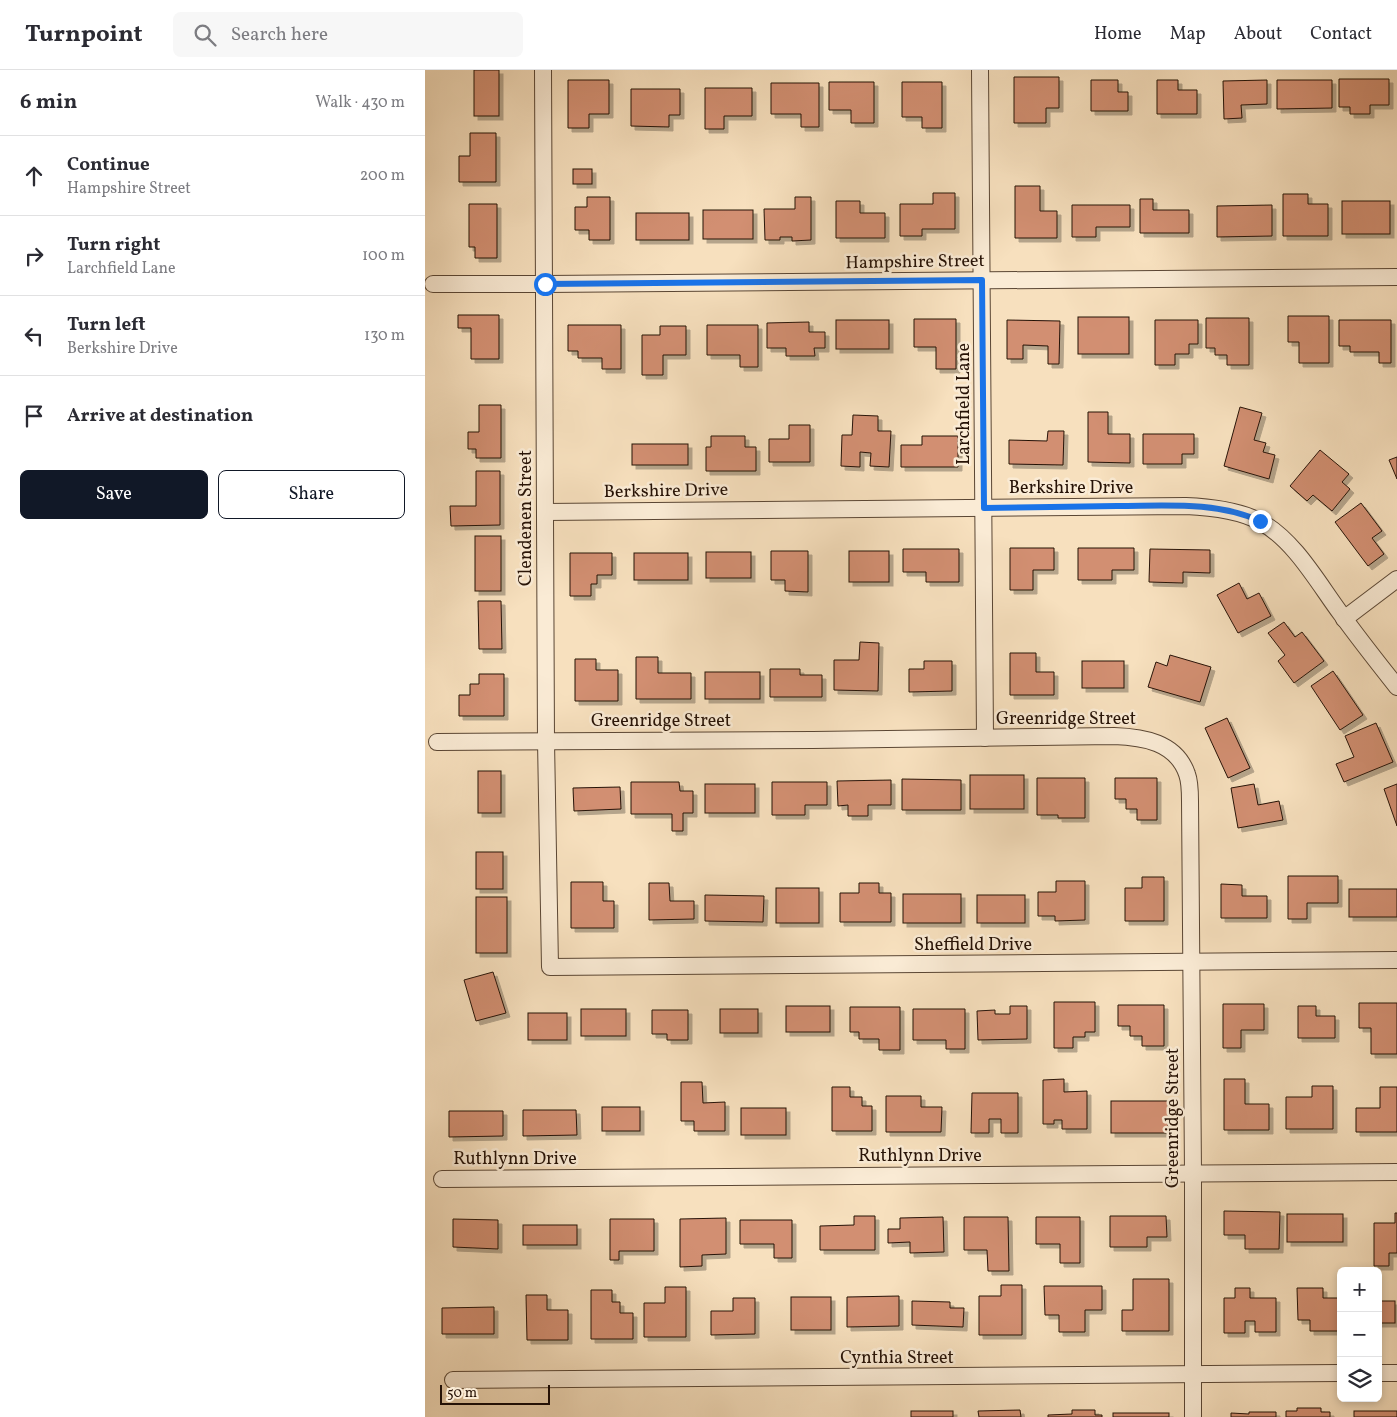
<!DOCTYPE html>
<meta charset="utf-8">
<style>
:root{--surface:#fff;--page:#f7f7f7;--text:#2b2b33;--muted:#7c7c81;--line:#e1e1e2;--accent:#111827}
body{margin:0;font-family:Vollkorn,serif;background:var(--page);color:var(--text)}
.controls{position:absolute;right:15px;bottom:15px;display:grid;overflow:hidden;border-radius:8px;box-shadow:0 2px 8px #0003}
.controls button{width:45px;height:45px;display:grid;place-items:center;padding:0;border:0;border-bottom:1px solid var(--line);background:var(--surface);color:var(--text);font:25px sans-serif}
.scale{position:absolute;left:15px;bottom:12px;width:110px;box-sizing:border-box;padding-left:5px;border:2px solid #261206;border-top:0;font-size:14px;line-height:18px;white-space:nowrap;color:#261206;-webkit-text-stroke:4px #faebd5;paint-order:stroke}
.stop{position:absolute;width:15px;height:15px;margin:-11px;border:4px solid #1a73e8;border-radius:50%;background:#fff}
.stop.end{background:#1a73e8;border-color:#fff;box-shadow:0 1px 5px #0008}
.list{margin:0;padding:0;list-style:none}
h2{display:flex;justify-content:space-between;align-items:center;height:65px;margin:0;padding:0 20px;font-size:21px}
h2 small{font-size:16px;font-weight:400;color:var(--muted)}
.list li{display:grid;grid-template-columns:32px 1fr auto;gap:15px;align-items:center;box-sizing:border-box;height:80px;padding:0 20px;border-top:1px solid var(--line)}
.list b{display:block;font-size:19px;white-space:nowrap}
.list p{margin:0;font-size:16px;white-space:nowrap;color:var(--muted)}
.list em{font-size:16px;font-style:normal;color:var(--muted)}
.actions{display:flex;gap:10px;padding:15px 20px}
.actions a{flex:1;padding:11px 0;border:1px solid var(--accent);border-radius:8px;text-align:center;font-size:18px;color:var(--accent)}
.actions .main{background:var(--accent);color:#fff}
.icon{flex:none;width:28px;height:28px;fill:none;stroke:currentColor;stroke-width:2;stroke-linecap:round;stroke-linejoin:round}
.map{position:relative;flex:none;width:972px;height:1347px;overflow:hidden}
header{display:flex;align-items:center;gap:30px;box-sizing:border-box;height:70px;padding:0 25px;background:var(--surface);border-bottom:1px solid var(--line)}
header strong{font-size:24px}
nav{display:flex;gap:28px;margin-inline-start:auto;font-size:18px}
.search{width:350px;height:45px;background:var(--page);display:flex;align-items:center;gap:12px;box-sizing:border-box;padding:0 18px;border-radius:8px;color:var(--muted);font-size:19px}
main{display:flex}
aside{flex:1;background:var(--surface)}
.map>svg:first-child{display:block}
.building{fill:#d28f72;stroke:#261206;filter:url(#shadow)}
.lines{fill:none;stroke-linecap:round;stroke-linejoin:round}
.minor-casing{stroke:#5a4634;stroke-width:18}
.minor{stroke:#faebd5;stroke-width:16}
.route{stroke:#1a73e8;stroke-width:6}
.labels{text-anchor:middle;stroke-width:5;stroke-linejoin:round;paint-order:stroke}
.street-label{font-size:18px;fill:#261206;stroke:#faebd5}
</style>
<header>
<strong>Turnpoint</strong>
<div class="search"><svg class="icon" aria-label="search" viewBox="0 0 24 24"><circle cx="10" cy="10" r="6"/><path d="M15 15l6 6"/></svg>Search here</div>
<nav><a>Home</a><a>Map</a><a>About</a><a>Contact</a></nav>
</header>
<main>
<aside>
<h2>6 min<small>Walk · 430 m</small></h2>
<ul class="list">
<li><svg class="icon" aria-label="ahead" viewBox="0 0 24 24"><path d="M12 20V5M6 11l6-6 6 6"/></svg><div><b>Continue</b><p>Hampshire Street</p></div><em>200 m</em></li>
<li><svg class="icon" aria-label="right" viewBox="0 0 24 24"><path d="M7 20v-9h11M14 6l5 5-5 5"/></svg><div><b>Turn right</b><p>Larchfield Lane</p></div><em>100 m</em></li>
<li><svg class="icon" aria-label="left" viewBox="0 0 24 24"><path d="M17 20v-9H6M10 6l-5 5 5 5"/></svg><div><b>Turn left</b><p>Berkshire Drive</p></div><em>130 m</em></li>
<li><svg class="icon" aria-label="arrive" viewBox="0 0 24 24"><path d="M6 21V4h12l-3 4 3 4H6"/></svg><div><b>Arrive at destination</b></div></li>
</ul>
<div class="actions"><a class="main">Save</a><a>Share</a></div>
</aside>
<div class="map">
<svg width="972" height="1347" viewBox="0 0 972 1347">
<defs>
<filter id="shadow"><feDropShadow dx="4" dy="4" stdDeviation="0" flood-color="#0004"/></filter>
</defs>
<rect width="100%" height="100%" fill="#f7e0be"/>
<filter id="stains"><feTurbulence type="fractalNoise" baseFrequency=".004" numOctaves="4"/><feColorMatrix values="0 0 0 0 .2 0 0 0 0 .09 0 0 0 0 .02 0 0 0 .5 -.17"/></filter>
<radialGradient id="worn" r=".72"><stop offset=".6" stop-color="#630" stop-opacity="0"/><stop offset="1" stop-color="#630" stop-opacity=".3"/></radialGradient>
<g class="building">
<rect x="49" y="0" width="25" height="46"/>
<path d="M589,7h45v31h-13v15h-32z"/>
<path d="M914,9h50v26h-19v9h-20v-7h-11z"/>
<path d="M143,10h41v34h-20v14h-21z"/>
<path d="M666,10h27v12h10v19h-37z"/>
<path d="M732,10h21v10h19v24h-40z"/>
<path d="M842,10v24l-26,1 1,13 -18,1 -1,-38z"/>
<path d="M852,10h55v28l-55,1z"/>
<path d="M404,12h45v41h-23v-13h-22z"/>
<path d="M477,12h40v46h-20v-11h-20z"/>
<path d="M346,13h48v44h-18v-13h-30z"/>
<path d="M280,18h47v28h-28v13h-19z"/>
<path d="M206,19h49v26h-11v12l-38,-1z"/>
<path d="M45,63h26v49h-37v-26h11z"/>
<rect x="148" y="99" width="19" height="15"/>
<path d="M590,116h25v25h17v27h-42z"/>
<path d="M508,123h22v36h-33v7h-22v-32h33z"/>
<path d="M858,124h25v10h20v32h-45z"/>
<path d="M162,127h23v43h-21v-10h-14v-23h12z"/>
<path d="M370,127h16v43l-19,1v-4h-12v3h-15l-1,-31h31z"/>
<path d="M715,129h13v11h36v23h-49z"/>
<path d="M411,131h24v12h25v25h-49z"/>
<rect x="917" y="131" width="48" height="33"/>
<path d="M44,134h28v54h-22v-11h-6z"/>
<path d="M647,135h58v22h-34v10h-24z"/>
<path d="M847,135v31l-55,1v-31z"/>
<rect x="278" y="140" width="50" height="29"/>
<rect x="211" y="143" width="53" height="27"/>
<path d="M33,245h41v44h-28v-31h-13z"/>
<path d="M863,246h41v47h-30v-21h-11z"/>
<rect x="653" y="247" width="51" height="37"/>
<path d="M781,248h43v47h-22v-10h-12v-7h-9z"/>
<path d="M489,249h42v50h-20v-22h-22z"/>
<rect x="411" y="250" width="53" height="29"/>
<path d="M582,250l53,1 -1,43h-11v-18l-25,-1v14h-16z"/>
<path d="M730,250h43v24h-9v10h-14v11h-20z"/>
<path d="M914,250h52v43h-12v-11h-29v-6h-11z"/>
<path d="M384,252v10h16v16h-11l1,8h-29v-8h-19v-25z"/>
<path d="M143,255h53v44h-19v-11h-24v-7h-10z"/>
<path d="M282,255h51v42h-18v-12h-33z"/>
<path d="M235,256h26v29h-23v20h-21v-40h18z"/>
<path d="M54,335h22v53h-25v-9h-8v-17h11z"/>
<path d="M815,337l22,6 -8,27 12,3 -3,9 12,3 -6,24 -45,-13z"/>
<path d="M663,342h20v22h22v29l-42,-1z"/>
<path d="M428,345l25,1v15h13l-2,36 -19,-1 1,-13 -11,-1v15l-19,-1 1,-31h10z"/>
<path d="M364,355h21v37h-41v-23h20z"/>
<path d="M623,361h16l-1,34 -54,-1v-24l38,1z"/>
<path d="M718,364h51v20h-12v10h-39z"/>
<path d="M286,366h34v11h11v24h-50v-24h5z"/>
<path d="M497,366h36v31h-57v-22h21z"/>
<rect x="207" y="374" width="56" height="21"/>
<path d="M895,380l29,24 -7,8 8,7 -18,22 -19,-16 -6,6 -17,-15z"/>
<path d="M972,387v22l-8,-19z"/>
<path d="M51,401h24v54l-49,1 -1,-20h26z"/>
<path d="M936,433l21,28 -10,7 12,16 -16,12 -33,-44z"/>
<rect x="50" y="466" width="26" height="55"/>
<path d="M585,478h44v22h-21v20h-23z"/>
<path d="M653,478h56v22h-22v10h-34z"/>
<path d="M478,479h56v33h-33v-10h-23z"/>
<path d="M725,479l60,1v23l-27,-1v11l-34,-1z"/>
<path d="M346,481h37v41l-23,-1v-11h-14z"/>
<rect x="424" y="481" width="40" height="31"/>
<rect x="281" y="482" width="45" height="26"/>
<path d="M145,483h42v22h-15v9h-6v12h-21z"/>
<rect x="209" y="483" width="54" height="27"/>
<path d="M814,513l8,16 12,-6 12,23 -33,17 -21,-38z"/>
<path d="M53,531h23l1,48h-23z"/>
<path d="M859,552l11,15 7,-5 22,29 -30,22 -16,-22 7,-6 -17,-22z"/>
<path d="M435,572l19,1 -1,48 -44,-1v-30h25z"/>
<path d="M585,583h26v19h18v23h-44z"/>
<path d="M745,585l41,12 -11,35 -52,-15 8,-25 11,4z"/>
<path d="M211,587h22v16h33v26h-55z"/>
<path d="M150,589h21v11h22v31h-43z"/>
<path d="M499,591h28v30l-43,1v-23h15z"/>
<rect x="657" y="591" width="42" height="27"/>
<path d="M345,599h30v6h22v22h-52z"/>
<path d="M908,601l30,44 -23,15 -29,-44z"/>
<rect x="280" y="602" width="55" height="27"/>
<path d="M54,604h25v42h-45v-21h11v-11h9z"/>
<path d="M802,648l23,50 -22,10 -23,-50z"/>
<path d="M951,653l17,39 -49,20 -8,-18 18,-7 -9,-21z"/>
<rect x="53" y="701" width="23" height="42"/>
<rect x="545" y="705" width="54" height="34"/>
<path d="M612,708h48v40h-27v-3h-21z"/>
<path d="M690,708h42v42h-20v-11h-11v-10h-11z"/>
<path d="M477,709l59,1v30h-59z"/>
<path d="M466,710v25h-23v11h-20v-11l-10,1 -1,-25z"/>
<path d="M206,712h48l1,9h13v22h-10v18h-11v-17h-41z"/>
<path d="M347,712h55v23h-22v10h-33z"/>
<rect x="280" y="714" width="50" height="29"/>
<path d="M829,714l4,21 21,-4 4,19 -45,8 -7,-40z"/>
<path d="M972,714v42l-13,-37z"/>
<path d="M195,717l1,22 -47,2 -1,-23z"/>
<rect x="51" y="782" width="27" height="37"/>
<path d="M863,806h50v27h-31v16h-19z"/>
<path d="M717,807h22v44h-39v-33h17z"/>
<path d="M631,811h29v39l-30,1v-5h-17v-24h18z"/>
<path d="M146,812h32v19h11v27h-43z"/>
<path d="M224,813h20l1,18h24v18l-45,1z"/>
<path d="M434,813h20v10h12v29h-51v-29h19z"/>
<path d="M796,814l21,1v11h25v22h-46z"/>
<rect x="351" y="818" width="43" height="35"/>
<rect x="924" y="819" width="48" height="28"/>
<rect x="478" y="824" width="58" height="29"/>
<path d="M280,825l59,1 -1,26 -58,-1z"/>
<rect x="552" y="825" width="48" height="28"/>
<rect x="51" y="827" width="31" height="56"/>
<path d="M68,902l13,41 -30,8 -12,-41z"/>
<path d="M629,932h41v30h-10v5h-12v11h-19z"/>
<path d="M934,933h38v51h-26v-26h-12z"/>
<path d="M798,934h41v26h-23v18h-18z"/>
<path d="M693,935h46v41h-22v-10h-12v-10h-12z"/>
<rect x="361" y="936" width="44" height="26"/>
<path d="M585,936h17v33l-49,1 -1,-29 18,-1v4h15z"/>
<path d="M873,936h18v10h19v22h-37z"/>
<path d="M425,937h50v43h-21v-11h-20v-7h-9z"/>
<rect x="156" y="939" width="45" height="27"/>
<rect x="295" y="939" width="38" height="24"/>
<path d="M488,939h52v40h-19v-9h-33z"/>
<path d="M227,940h36v30h-21v-6h-15z"/>
<rect x="103" y="943" width="39" height="27"/>
<path d="M639,1009v13l23,-1v38h-25v-9h-8v4h-11v-44z"/>
<path d="M799,1009h21v25h24v26h-45z"/>
<path d="M256,1012h21l1,21 22,-1v29h-31v-10h-13z"/>
<path d="M887,1016h21v43h-47v-32h26z"/>
<path d="M407,1017h18v10h12v9h10v25h-40z"/>
<path d="M955,1017h17v45h-41v-24h24z"/>
<path d="M547,1023h46v40h-17v-14h-12v14h-18z"/>
<path d="M461,1026h35v11h21l-1,25h-55z"/>
<rect x="686" y="1031" width="57" height="32"/>
<rect x="177" y="1037" width="38" height="24"/>
<rect x="316" y="1038" width="45" height="27"/>
<path d="M98,1040h53l1,25 -54,1z"/>
<path d="M24,1041h54v25l-54,1z"/>
<path d="M799,1141l56,1 -1,37h-34v-14h-21z"/>
<path d="M970,1143h2v40h-8v13h-15v-43h21z"/>
<rect x="862" y="1144" width="56" height="28"/>
<path d="M429,1146h21v34h-55v-24l34,-1z"/>
<path d="M685,1146h56l1,21h-20v10h-37z"/>
<path d="M518,1147l1,35 -34,1v-11l-22,1v-14h12v-11z"/>
<path d="M539,1147h44l1,54h-21l-1,-21h-23z"/>
<path d="M611,1147h44v46h-20v-19h-24z"/>
<path d="M301,1148v36l-24,1v11l-22,1v-48z"/>
<path d="M28,1149l45,1v29l-45,-2z"/>
<path d="M185,1149h44v32h-35v9h-9z"/>
<path d="M315,1150h52v38h-18v-14h-34z"/>
<rect x="98" y="1155" width="54" height="20"/>
<path d="M708,1209h36v52h-47v-21h11z"/>
<path d="M576,1215h21v50h-43v-39h22z"/>
<path d="M619,1216h58v24h-17v22h-26v-17h-14z"/>
<path d="M240,1217h21v50h-42v-34h21z"/>
<path d="M810,1218h15v10h26v34h-21v-11h-10v12h-21v-35h11z"/>
<path d="M872,1218h26v10h18v33h-31v-11h-12z"/>
<path d="M166,1220h21v12h8v11h13v26h-42z"/>
<path d="M101,1225h21v15h21v30h-41z"/>
<path d="M474,1226v30l-52,1v-30z"/>
<rect x="366" y="1227" width="40" height="33"/>
<path d="M308,1228h22v36l-44,1v-24h22z"/>
<path d="M487,1231l38,1v6h14l-1,19 -51,-2z"/>
<rect x="953" y="1231" width="17" height="22"/>
<path d="M69,1237v27h-52v-26z"/>
<path d="M872,1338h24v4h9v5h-44v-6h11z"/>
<path d="M595,1340l1,7h-42l-1,-6z"/>
<path d="M647,1340h23v5h7v2h-54v-2l24,-1z"/>
<rect x="486" y="1341" width="42" height="6"/>
<rect x="929" y="1341" width="43" height="6"/>
<path d="M824,1342h27v5h-45v-4l18,1z"/>
<rect x="688" y="1343" width="56" height="4"/>
</g>
<g class="lines">
<defs>
<g id="minor">
<path d="M118,0l3,671 4,226 847,-7"/>
<path d="M555,0l5,668"/>
<path d="M8,214h112l852,-7"/>
<path d="M120,442l641,-6c25,1 53,4 75,16 34,19 57,61 80,92 18,25 37,49 56,73"/>
<path d="M919,549l53,-40"/>
<path d="M12,672l376,-2 301,-4c29,1 62,6 73,38 3,8 3,18 3,27l3,372v244"/>
<path d="M17,1109l955,-7"/>
<path d="M953,1303h19"/>
<path d="M28,1310l888,-7"/>
</g>
</defs>
<use href="#minor" class="minor-casing"/>
<use href="#minor" class="minor"/>
</g>
<g class="lines">
<path class="route" d="M120,214l437,-4 2,228c44,-1 89,-1 133,-2 48,0 98,-5 143,15"/>
</g>
<g class="labels">
<g class="street-label">
<text transform="translate(490 191) rotate(-1)" y="6">Hampshire Street</text>
<text transform="translate(538 334) rotate(-90)" y="6">Larchfield Lane</text>
<text x="646" y="423">Berkshire Drive</text>
<text transform="translate(241 420) rotate(-1)" y="6">Berkshire Drive</text>
<text transform="translate(100 448) rotate(-90)" y="6">Clendenen Street</text>
<text x="641" y="654">Greenridge Street</text>
<text x="236" y="656">Greenridge Street</text>
<text x="548" y="880">Sheffield Drive</text>
<text transform="translate(747 1048) rotate(-90)" y="6">Greenridge Street</text>
<text x="495" y="1091">Ruthlynn Drive</text>
<text x="90" y="1094">Ruthlynn Drive</text>
<text x="472" y="1293">Cynthia Street</text>
</g>
</g>
<rect width="100%" height="100%" filter="url(#stains)"/>
<rect width="100%" height="100%" fill="url(#worn)"/>
</svg>
<div class="controls">
<button>+</button>
<button>−</button>
<button><svg class="icon" aria-label="layers" viewBox="0 0 24 24"><path d="M12 4l9 5-9 5-9-5zM3 14l9 5 9-5"/></svg></button>
</div>
<div class="scale">50 m</div>
<div class="stop" style="left:120px;top:214px"></div>
<div class="stop end" style="left:835px;top:451px"></div>
</div>
</main>
